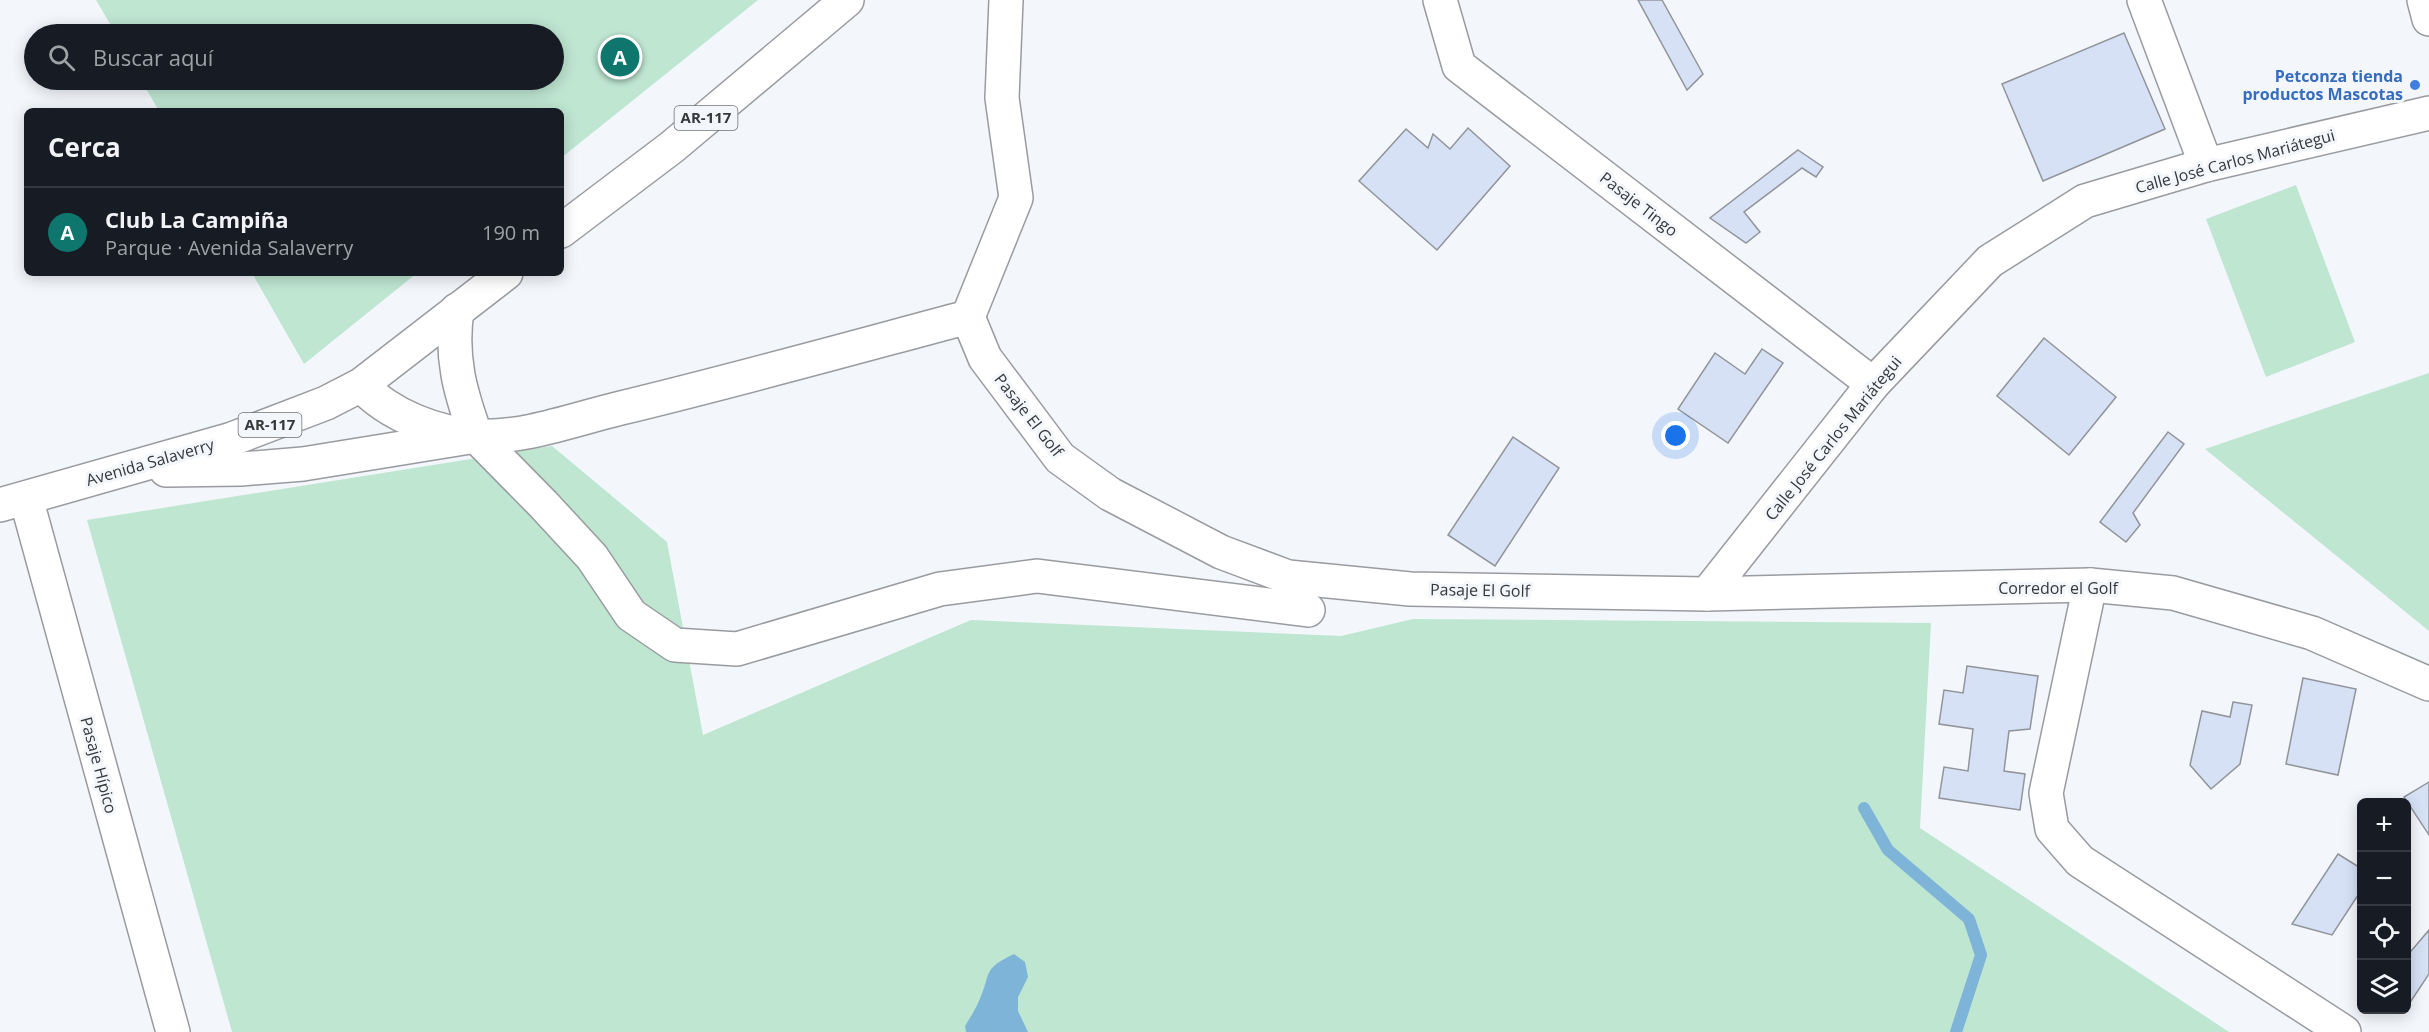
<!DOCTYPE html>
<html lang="es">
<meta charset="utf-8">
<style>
:root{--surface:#171b24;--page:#20242c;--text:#f1f3f6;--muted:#9ea1a6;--line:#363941;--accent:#0f766e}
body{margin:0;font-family:"Open Sans",sans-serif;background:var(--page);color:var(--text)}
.controls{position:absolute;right:18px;bottom:18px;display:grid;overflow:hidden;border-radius:9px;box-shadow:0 3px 15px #0003}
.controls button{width:54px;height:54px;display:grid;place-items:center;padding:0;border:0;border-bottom:2px solid var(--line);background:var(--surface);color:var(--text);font:30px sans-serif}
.you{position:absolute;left:1676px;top:436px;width:21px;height:21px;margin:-15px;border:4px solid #fff;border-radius:50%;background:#1a73e8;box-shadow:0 0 0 9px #1a73e833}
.badge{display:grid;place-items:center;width:39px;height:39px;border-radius:50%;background:var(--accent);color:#fff;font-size:20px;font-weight:700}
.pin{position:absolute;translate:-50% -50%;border:3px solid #fff;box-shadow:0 2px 6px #0006}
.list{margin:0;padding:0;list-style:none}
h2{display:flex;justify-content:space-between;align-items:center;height:78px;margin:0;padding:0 24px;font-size:26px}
h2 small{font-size:20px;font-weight:400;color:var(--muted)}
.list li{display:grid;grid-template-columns:39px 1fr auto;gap:18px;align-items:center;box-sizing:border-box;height:90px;padding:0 24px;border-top:2px solid var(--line)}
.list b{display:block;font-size:22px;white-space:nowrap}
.list p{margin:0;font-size:20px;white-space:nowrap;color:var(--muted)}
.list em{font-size:20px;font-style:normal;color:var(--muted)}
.icon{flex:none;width:33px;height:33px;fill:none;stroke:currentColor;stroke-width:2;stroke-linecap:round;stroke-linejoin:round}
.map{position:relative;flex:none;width:2429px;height:1032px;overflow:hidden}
.search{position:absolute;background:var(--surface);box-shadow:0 3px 15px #0003;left:24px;top:24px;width:540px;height:66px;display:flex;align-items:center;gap:15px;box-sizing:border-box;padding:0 21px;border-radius:33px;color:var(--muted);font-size:22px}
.panel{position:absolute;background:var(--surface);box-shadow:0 3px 15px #0003;left:24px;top:108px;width:540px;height:168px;border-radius:9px}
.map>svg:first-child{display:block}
.green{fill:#bee6d1}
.water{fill:#7eb4d7}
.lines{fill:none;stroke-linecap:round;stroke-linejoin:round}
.stream{stroke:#7eb4d7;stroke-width:12}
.building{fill:#d7e1f6;stroke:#919499;stroke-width:1.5}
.minor-casing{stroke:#999ba0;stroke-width:36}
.major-casing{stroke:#999ba0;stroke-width:36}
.minor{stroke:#fff;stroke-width:33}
.major{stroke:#fff;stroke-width:33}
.shop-dot{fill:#3f7fe0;stroke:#f3f6fb;stroke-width:2}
.labels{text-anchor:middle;stroke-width:6;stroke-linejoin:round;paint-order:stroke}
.shield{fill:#f3f6fb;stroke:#6f7174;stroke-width:1.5}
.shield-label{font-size:15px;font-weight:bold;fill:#37383a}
.shop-label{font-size:16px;font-weight:bold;fill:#366cbe;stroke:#f3f6fb;text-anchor:end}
.street-label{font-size:16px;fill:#37383a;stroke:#f3f6fb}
</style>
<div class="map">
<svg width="2429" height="1032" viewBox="0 0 2429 1032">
<rect width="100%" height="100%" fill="#f3f6fb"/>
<g class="green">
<path d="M96,0h662l-197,158v-47h-402l-18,-31h413v-46h-438z"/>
<path d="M2296,185l59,157 -89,35 -60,-158z"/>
<path d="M252,273h165l-113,91z"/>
<path d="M2429,373v258l-224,-182z"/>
<path d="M552,446l115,96 36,193 268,-115 370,16 72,-17 518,4 -11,205 309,204h-1997l-145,-512z"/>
</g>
<path class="water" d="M1014,954l11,8 3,15 -10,20v14l10,21h-62l-1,-6c5,-8 10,-16 14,-25 13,-29 2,-31 35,-47z"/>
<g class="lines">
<path class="stream" d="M1864,808l24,42 81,69 12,36 -25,77"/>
</g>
<g class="building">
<path d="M1638,0h24l41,74 -16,16z"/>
<path d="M2124,33l41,96 -122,52 -41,-97z"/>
<path d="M1468,128l42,38 -73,84 -78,-69 47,-52 22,19 5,-14 17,15z"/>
<path d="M1798,150l25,17 -7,10 -14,-9 -58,44 16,20 -14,11 -36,-25z"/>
<path d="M2044,338l72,59 -47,58 -72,-59z"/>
<path d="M1762,349l21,14 -55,80 -50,-34 37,-56 30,21z"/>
<path d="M2168,432l16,12 -51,69 7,12 -14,17 -26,-20z"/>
<path d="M1513,437l46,31 -64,98 -47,-31z"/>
<path d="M1967,666l71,10 -8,53 -21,2 -5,40 21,3 -5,36 -81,-12 5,-31 24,4 5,-42 -34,-5 5,-34 19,3z"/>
<path d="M2303,678l53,11 -18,86 -52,-11z"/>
<path d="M2233,702l19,3 -12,59 -29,25 -21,-24 12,-54 28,6z"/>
<path d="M2429,782v53l-25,-38z"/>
<path d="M2338,854l24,15v20l-30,46 -40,-11z"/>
<path d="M2429,930v44l-20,30 -3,-1v-46z"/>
</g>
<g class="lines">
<defs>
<g id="minor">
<path d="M1440,0l19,66 414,318"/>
<path d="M2144,0l62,165"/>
<path d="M2424,0l5,19"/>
<path d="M968,317l48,-119 -14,-100 4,-98"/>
<path d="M361,385c28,30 76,49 118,51 47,2 96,-17 142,-28 116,-28 231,-60 347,-91l17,41 75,100 50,36 111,58 67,25 122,12 297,5 383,-9 83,8 139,40 117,51"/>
<path d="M476,436l67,68 49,53 39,58 44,30 62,4 203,-60 97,-13 271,34"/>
<path d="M26,498l147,534"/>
<path d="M2090,585l-44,208 6,36 28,32 264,171"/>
<path d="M1707,594l166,-210 117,-123 95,-60 121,-36 223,-52"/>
</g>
<g id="major">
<path d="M561,231l111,-84 175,-147"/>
<path d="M166,470l75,-1 62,-5 173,-28c-16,-44 -26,-79 -19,-126"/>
<path d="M0,505l232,-66 94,-36 35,-18 145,-112"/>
</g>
</defs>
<use href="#minor" class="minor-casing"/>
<use href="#major" class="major-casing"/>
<use href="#minor" class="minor"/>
<use href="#major" class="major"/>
</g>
<circle class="shop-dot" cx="2415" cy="85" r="6"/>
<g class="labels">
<g class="shield">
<rect x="674.5" y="106" width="63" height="24" rx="4.5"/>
<rect x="238.5" y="413" width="63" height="24" rx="4.5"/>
</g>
<g class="shield-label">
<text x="706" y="123">AR-117</text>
<text x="270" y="430">AR-117</text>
</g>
<g class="shop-label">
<text x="2403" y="82">Petconza tienda<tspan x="2403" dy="18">productos Mascotas</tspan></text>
</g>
<g class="street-label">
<text transform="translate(2235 161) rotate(-15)" y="6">Calle José Carlos Mariátegui</text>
<text transform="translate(1639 204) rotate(38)" y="6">Pasaje Tingo</text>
<text transform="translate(1029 415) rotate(52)" y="6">Pasaje El Golf</text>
<text transform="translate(1833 438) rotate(-51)" y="6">Calle José Carlos Mariátegui</text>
<text transform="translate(150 462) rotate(-16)" y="6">Avenida Salaverry</text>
<text x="2058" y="594">Corredor el Golf</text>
<text transform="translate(1480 590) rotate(1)" y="6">Pasaje El Golf</text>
<text transform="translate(99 765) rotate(75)" y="6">Pasaje Hípico</text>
</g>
</g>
</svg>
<div class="controls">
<button>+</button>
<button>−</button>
<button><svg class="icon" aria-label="locate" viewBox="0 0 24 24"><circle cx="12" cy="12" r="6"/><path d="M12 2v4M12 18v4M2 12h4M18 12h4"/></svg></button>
<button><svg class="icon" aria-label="layers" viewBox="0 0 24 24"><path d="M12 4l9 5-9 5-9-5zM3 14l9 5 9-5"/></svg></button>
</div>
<div class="you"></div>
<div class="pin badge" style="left:620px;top:57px">A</div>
<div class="search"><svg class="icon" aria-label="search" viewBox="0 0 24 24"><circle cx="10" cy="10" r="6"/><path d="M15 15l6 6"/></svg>Buscar aquí</div>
<section class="panel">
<h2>Cerca<small></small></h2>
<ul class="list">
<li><span class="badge">A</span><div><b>Club La Campiña</b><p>Parque · Avenida Salaverry</p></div><em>190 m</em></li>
</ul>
</section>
</div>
